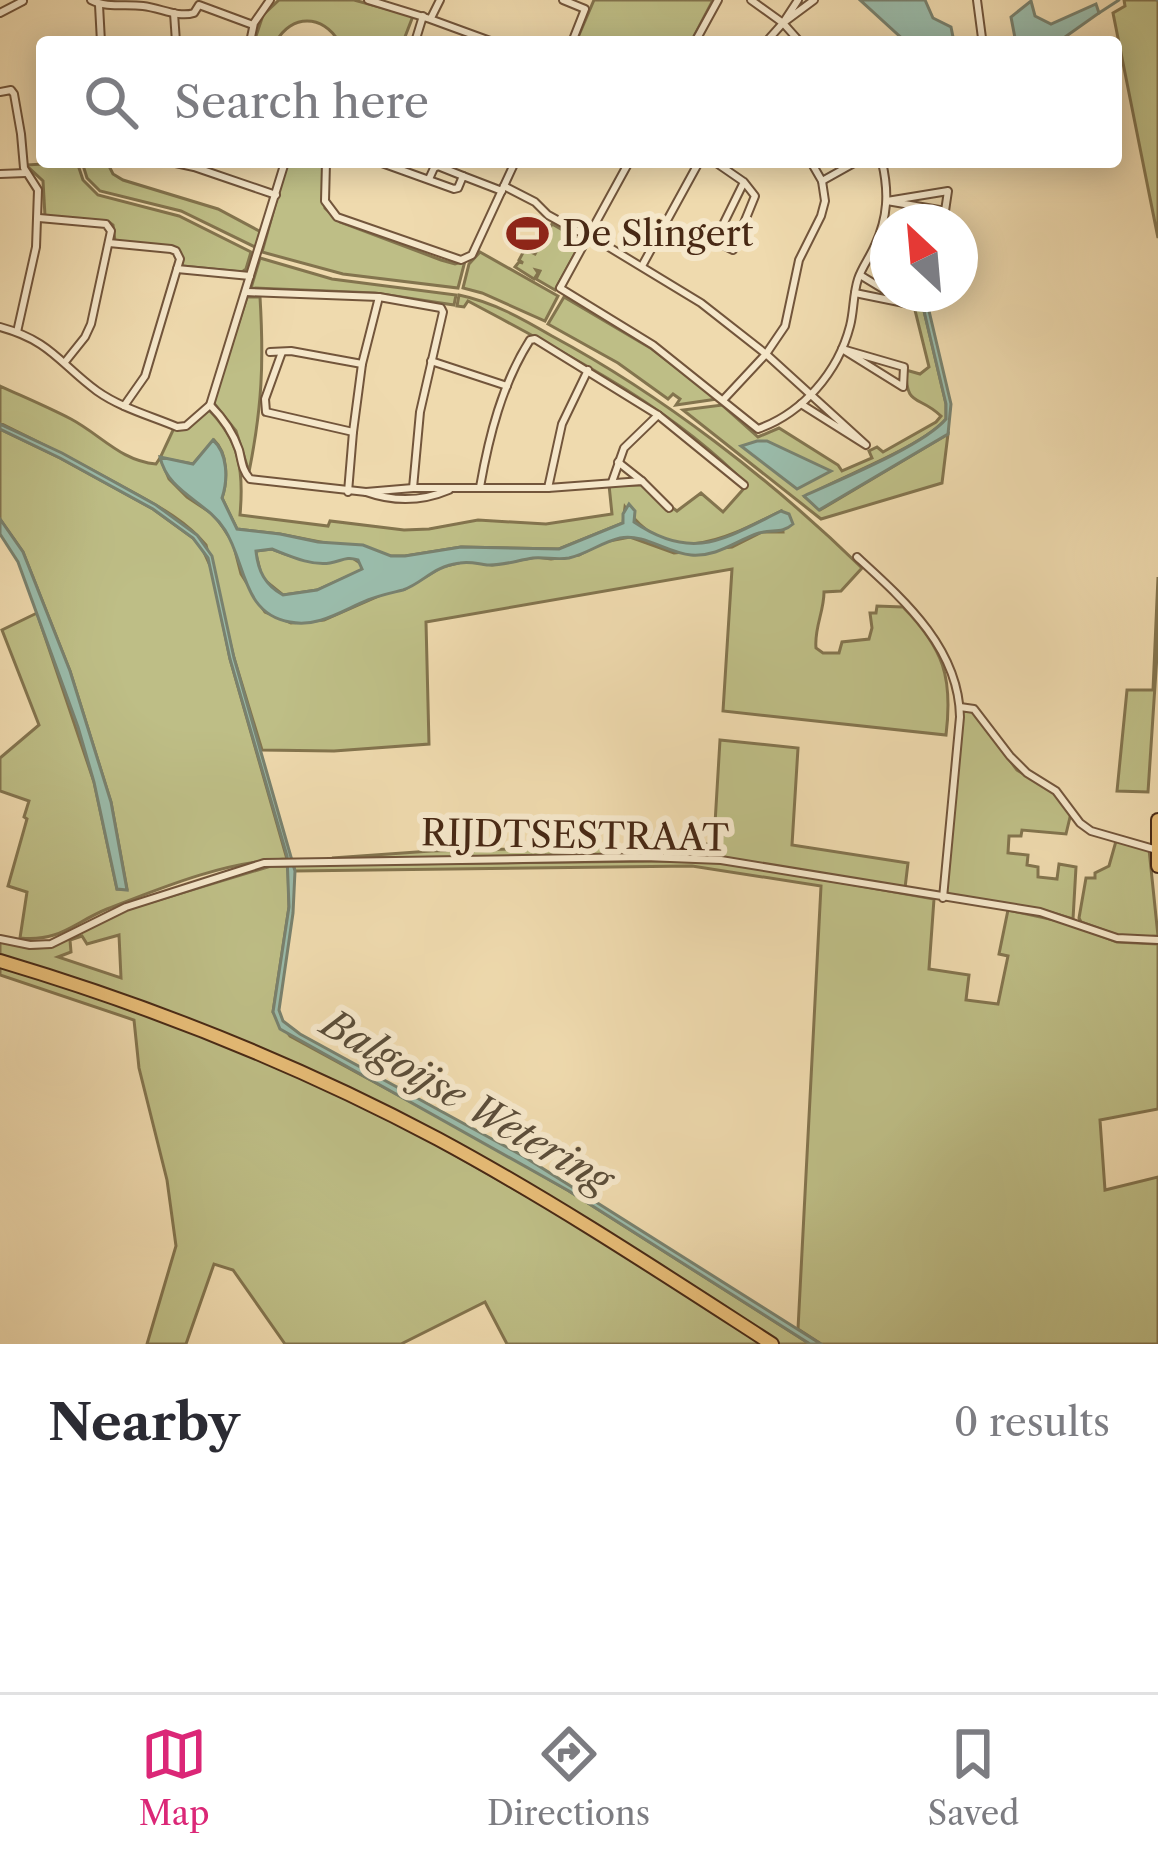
<!DOCTYPE html>
<style>
:root{--surface:#fff;--page:#f2f2f3;--text:#2b2b33;--muted:#7c7c81;--line:#e1e1e2;--accent:#db2777}
body{margin:0;font-family:"Libre Caslon Text",serif;background:var(--page);color:var(--text)}
.compass{position:absolute;left:870px;top:204px;width:108px;height:108px;border-radius:50%;background:var(--surface);box-shadow:0 6px 30px #0003;rotate:334deg}
.list{margin:0;padding:0;list-style:none}
h2{display:flex;justify-content:space-between;align-items:center;height:156px;margin:0;padding:0 48px;font-size:51px}
h2 small{font-size:39px;font-weight:400;color:var(--muted)}
.icon{flex:none;width:66px;height:66px;fill:none;stroke:currentColor;stroke-width:2;stroke-linecap:round;stroke-linejoin:round}
.map{position:relative;flex:none;width:1158px;height:1344px;overflow:hidden}
.search{position:absolute;background:var(--surface);box-shadow:0 6px 30px #0003;left:36px;right:36px;top:36px;height:132px;display:flex;align-items:center;gap:30px;box-sizing:border-box;padding:0 42px;border-radius:12px;color:var(--muted);font-size:45px}
.sheet{height:348px;background:var(--surface)}
nav{display:flex;justify-content:space-around;align-items:center;box-sizing:border-box;height:168px;border-top:3px solid var(--line);background:var(--surface);font-size:33px;color:var(--muted)}
nav a{display:grid;justify-items:center;gap:6px}
nav .on{color:var(--accent)}
.map>svg:first-child{display:block}
.green{fill:#bebe86;stroke:#83744e;stroke-width:3;fill-rule:evenodd}
.water{fill:#9abbaa;stroke:#79816e;stroke-width:3;fill-rule:evenodd}
.lines{fill:none;stroke-linecap:round;stroke-linejoin:round}
.stream{stroke:#79816e;stroke-width:3}
.street-casing{stroke:#72553b;stroke-width:10}
.primary-casing{stroke:#482915;stroke-width:16}
.street{stroke:#f5e7ca;stroke-width:6}
.primary{stroke:#e8bd77;stroke-width:12}
.labels{text-anchor:middle;stroke-width:12;stroke-linejoin:round;paint-order:stroke}
.poi-label{font-size:36px;fill:#482915;stroke:#f5e7ca;text-anchor:start}
.street-label{font-size:36px;fill:#482915;stroke:#f5e7ca}
.water-label{font-size:39px;font-style:italic;fill:#5c4e3a;stroke:#f5e7ca}
</style>
<div class="map">
<svg width="1158" height="1344" viewBox="0 0 1158 1344">
<rect width="100%" height="100%" fill="#efdaae"/>
<filter id="stains"><feTurbulence type="fractalNoise" baseFrequency=".00167" numOctaves="4"/><feColorMatrix values="0 0 0 0 .2 0 0 0 0 .09 0 0 0 0 .02 0 0 0 .5 -.17"/></filter>
<radialGradient id="worn" r=".72"><stop offset=".6" stop-color="#630" stop-opacity="0"/><stop offset="1" stop-color="#630" stop-opacity=".3"/></radialGradient>
<g class="green">
<path d="M279,0h75l59,16 -10,26h-64c-16,-28 -48,-28 -63,0h-22l9,-27z"/>
<path d="M594,0h119l-22,42h-115z"/>
<path d="M1124,0h34v238l-45,-225 12,-7z"/>
<path d="M77,162l6,18 15,15 81,21 72,36 -5,17 -4,3 -60,-6 -2,-14 -5,-4 -60,-7 -2,-16 -4,-3 -64,-6 -2,-35 -17,-16z"/>
<path d="M82,162h25l6,12 10,6 95,29 43,23 -4,16 -76,-37 -81,-20 -13,-13z"/>
<path d="M287,162h38v46l15,14 101,38 14,4 10,-3 -7,27 -115,-14 -81,-22z"/>
<path d="M552,224l30,17 -27,49 -19,-11 4,-8 -4,-1 2,3 -4,6 -19,-12 4,-5 4,1 -4,-3 6,-11 10,5z"/>
<path d="M480,252l78,44 -13,25 -63,-28 -19,-5 6,-24z"/>
<path d="M260,258l72,21 124,16 -2,10 -79,-12 -124,-5z"/>
<path d="M911,294h9l26,110v15c-25,29 -105,57 -141,78l15,13 128,-76 -6,49 -121,36 -138,-109 39,-5 36,32 21,-9 59,37 4,6 30,-13 -3,-7 8,-4 6,5 53,-30 5,-6c-23,-22 -35,-8 -35,-46l14,4 9,-7z"/>
<path d="M459,295c34,7 64,24 93,41 110,59 221,145 310,232l-21,23 -17,1c0,20 -10,36 -8,56l7,5h16l3,-11 27,-3 3,-11 -2,-15h6l1,-7 26,1c41,42 50,71 43,128l-223,-24 9,-142 -306,53 3,122 -95,7 -72,-1 -28,-92 -28,-113c-22,-27 -56,-43 -86,-60 -40,-22 -79,-42 -120,-62v-37c24,11 48,21 71,33 30,16 50,42 85,45l4,-6 9,21 18,18 27,18 8,11 11,17 8,31 24,38 26,11 33,-3 64,-28 17,-3 37,-22 24,-6 26,4 45,-8 14,2 28,-4 25,-13 26,-5 44,16 58,-6 30,-15h21l-2,-21c-56,28 -112,59 -156,-4l-2,16 -64,26 -98,-2 -56,9h-14l-111,-22 -43,-5 -15,-31c6,-18 6,-45 -8,-58l-21,24 -33,-6 14,-30 10,1 24,-20c32,32 36,62 32,106l88,11 2,-5 74,9 25,-1 49,-9 68,4 66,-10 -3,-29h33l26,26 5,-3 4,3 24,-18 22,19 24,-27c-78,-80 -182,-132 -279,-184l-4,6 -7,-1z"/>
<path d="M247,297h13c4,66 2,110 -11,175l-13,-41 -23,-29z"/>
<path d="M564,297l88,52 65,50 -41,6 4,-6 -7,-5 -5,5 -50,-36 -70,-39z"/>
<path d="M0,429l60,29 93,51 40,29 9,10 10,22 18,89 57,200c-61,2 -124,28 -180,50 -34,14 -47,33 -87,29l7,-46 -19,-6 19,-67 -3,-2 5,-16 -29,-10v-33l39,-33 -37,-95 35,-17 57,169 23,107h10l-16,-87 -41,-131 -47,-119 -23,-33z"/>
<path d="M272,549c31,13 47,14 79,8l12,8 -1,5 -45,20 -34,5 -21,-17 -6,-24v-3z"/>
<path d="M1158,577v63l-10,152 -31,-1 10,-101h26z"/>
<path d="M969,710l5,3 43,57 35,21 19,22 -5,21 -44,-4 -1,6h-12l-1,17 20,2 -1,10 11,2v10l19,2 2,-15 17,3 -3,52 -34,-10 -93,-13 14,-178 3,-6z"/>
<path d="M720,740l78,8 -6,97 116,18 -3,25 -192,-31z"/>
<path d="M1116,841l33,8 9,87 -33,2 -44,-16 -2,-4 7,-40h9v-5l14,-7z"/>
<path d="M707,844v12l-375,2 99,-7z"/>
<path d="M665,861h45l43,6 181,32 -5,70 40,6 -3,25 32,4 10,-48 -9,-2 9,-44 60,13 49,19 41,2v165l-58,11 5,70 53,-13v167h-337l-23,-15 23,-443 -129,-20 -397,5 -2,-6z"/>
<path d="M271,866h17l1,41 -16,105 17,24 200,109 79,46 241,153h-32l-222,-141 -378,-187 -178,-61v-13l33,6 18,-1 61,-33zM119,935l2,43 -63,-21 13,-5 -1,-12 12,-4 5,8z"/>
<path d="M0,965l187,64 118,50 118,58 151,86 188,121h-255l-22,-42 -84,42h-116l-52,-74 -19,-6 -28,80h-39l29,-98 -9,-66 -28,-112 -5,-48 -134,-45z"/>
</g>
<g class="water">
<path d="M860,0h65l8,18 18,9 3,15h-48z"/>
<path d="M1031,1l4,15 16,8 45,-20 3,9 -41,29h-49v-2l6,-2 -4,-21z"/>
<path d="M920,294h5l26,110 -3,30 -129,76 -15,-14c35,-16 119,-50 142,-77v-15z"/>
<path d="M0,424l62,29 94,52 41,30 15,21 22,102 61,213 -2,42 -14,97 4,11 17,13 223,122 298,188h-11l-241,-153 -289,-162 -7,-17 16,-105 -2,-51 -57,-197 -22,-101 -15,-20 -40,-29 -93,-51 -60,-29z"/>
<path d="M213,440c15,13 15,40 9,58l15,31 43,5 38,8 45,3 28,11h14l56,-9 98,2 64,-26v-9l6,-10 6,7 -1,11c59,40 90,17 147,-11l8,3 4,10c-11,10 -20,5 -34,9 -24,8 -41,24 -68,22 -24,-2 -47,-22 -71,-17 -18,4 -33,16 -51,20 -12,2 -24,-1 -36,0 -15,2 -30,8 -46,7 -9,-1 -17,-4 -27,-2 -29,4 -35,19 -57,27 -12,3 -23,5 -35,10 -25,10 -50,28 -78,22 -48,-8 -44,-59 -65,-92 -18,-29 -57,-37 -65,-73l33,7zM272,549c18,7 39,17 58,14 12,-2 16,-7 28,-3l4,9 -45,21 -34,5c-18,-10 -25,-24 -27,-44z"/>
<path d="M757,441h10l64,30 -34,18 -56,-43z"/>
<path d="M0,519l23,33 47,119 41,131 16,88 -10,-1 -23,-107 -16,-55 -60,-165 -18,-28z"/>
</g>
<g class="lines">
<g class="stream">
<path d="M1157,0h1"/>
<path d="M1099,13l20,-13"/>
</g>
<defs>
<g id="street">
<path d="M91,0c15,8 35,4 52,6 18,2 35,12 51,7l5,-8 54,20"/>
<path d="M368,0l62,19 63,23"/>
<path d="M563,0l22,9 -13,33"/>
<path d="M751,0l32,23 17,19"/>
<path d="M798,0l-15,23 31,-23"/>
<path d="M977,0l5,38"/>
<path d="M99,5l2,37"/>
<path d="M0,13l23,-12"/>
<path d="M174,13l2,29"/>
<path d="M431,18l9,-18"/>
<path d="M250,42l4,-19 16,-23"/>
<path d="M415,42l8,-26"/>
<path d="M695,42l23,-42"/>
<path d="M766,42l17,-19"/>
<path d="M875,42h3"/>
<path d="M0,92l11,-2 3,4 7,40 3,34 14,22 -2,57 -19,85"/>
<path d="M171,162l23,5 82,28"/>
<path d="M326,162l-1,39 12,16 124,43 11,-5 43,-93"/>
<path d="M379,162l75,27 4,-1 5,-12 39,15"/>
<path d="M629,162l-69,126 93,57 105,84c45,-16 80,-57 92,-103 4,-15 3,-32 8,-47 4,-12 12,-22 17,-34 13,-28 14,-53 7,-83"/>
<path d="M715,162l29,20 -29,59 18,9 22,-54 -11,-14"/>
<path d="M0,174l26,-1"/>
<path d="M429,179l5,-11 4,-2 25,10"/>
<path d="M822,181l34,-19"/>
<path d="M504,186l31,16 13,13 29,16 12,4 112,68 65,51 100,91 -65,-41"/>
<path d="M948,191l-3,20 -58,-10z"/>
<path d="M39,218l67,6 5,7 -20,93 -6,13 -20,25"/>
<path d="M109,243l62,6 5,2 4,8 -35,117 -21,30"/>
<path d="M642,266l57,-104"/>
<path d="M177,269l73,7"/>
<path d="M860,275l28,17"/>
<path d="M246,292l133,5 62,11 2,4 -23,100 -7,76"/>
<path d="M855,293l54,11 -17,-10"/>
<path d="M0,327c51,14 59,36 97,64 24,17 54,25 80,36l9,-1 24,-21 75,-243"/>
<path d="M842,349l62,18 -1,20z"/>
<path d="M270,352l21,-1 71,13"/>
<path d="M282,352l-17,47 1,13 87,20"/>
<path d="M431,361l76,25"/>
<path d="M724,399l42,-45 19,-28 14,-66 22,-44 4,-15 -3,-20 -11,-19"/>
<path d="M210,405c13,13 23,27 29,45 3,12 3,20 11,29l116,13"/>
<path d="M618,462l24,19"/>
<path d="M612,482l12,-34 34,-33"/>
<path d="M480,487c9,-51 22,-103 50,-147l5,-1 123,76 86,70"/>
<path d="M548,488l14,-64 26,-54"/>
<path d="M449,490c-26,11 -55,12 -83,2l47,-4h135l94,-7 27,27"/>
<path d="M348,492l5,-60 9,-68 17,-67"/>
<path d="M857,557c47,43 102,91 103,160l-17,181"/>
<path d="M960,707l14,2 36,47 17,17 29,18 24,32 11,8 66,19"/>
<path d="M0,939l30,6 21,-1 75,-37 138,-44 381,-6 76,3 319,52 77,26 41,2"/>
</g>
<g id="primary">
<path d="M1158,820v46"/>
<path d="M0,961c151,45 299,104 438,178 115,62 224,134 334,205"/>
</g>
</defs>
<use href="#street" class="street-casing"/>
<use href="#primary" class="primary-casing"/>
<use href="#street" class="street"/>
<use href="#primary" class="primary"/>
</g>
<defs>
<symbol id="stadium-bare" viewBox="-9 -9 18 18"><path d="M0-5a6.5 5 0 1 0 0 10a6.5 5 0 1 0 0-10ZM-3.5-1.8h7v3.6h-7Z" fill="#8f2418" stroke="#f5e7ca" stroke-width="2.5" paint-order="stroke"/></symbol>
</defs>
<g fill-rule="evenodd">
<use href="#stadium-bare" x="498" y="204" width="59" height="59"/>
</g>
<g class="labels">
<g class="poi-label">
<text x="562" y="246">De Slingert</text>
</g>
<g class="street-label">
<text transform="translate(575 835) rotate(1)" y="13">RIJDTSESTRAAT</text>
</g>
<g class="water-label">
<text transform="translate(467 1101) rotate(30)" y="14">Balgoijse Wetering</text>
</g>
</g>
<rect width="100%" height="100%" filter="url(#stains)"/>
<rect width="100%" height="100%" fill="url(#worn)"/>
</svg>
<svg class="compass" viewBox="-18 -18 36 36"><path d="M0-13l5 13h-10z" fill="#e53935"/><path d="M0 13l5-13h-10z" fill="#7c7c81"/></svg>
<div class="search"><svg class="icon" aria-label="search" viewBox="0 0 24 24"><circle cx="10" cy="10" r="6"/><path d="M15 15l6 6"/></svg>Search here</div>
</div>
<section class="sheet">
<h2>Nearby<small>0 results</small></h2>
<ul class="list">
</ul>
</section>
<nav>
<a class="on"><svg class="icon" aria-label="map" viewBox="0 0 24 24"><path d="M3 6l6-2 6 2 6-2v14l-6 2-6-2-6 2zM9 4v14M15 6v14"/></svg>Map</a>
<a><svg class="icon" aria-label="directions" viewBox="0 0 24 24"><path d="M12 3l9 9-9 9-9-9zM9 14v-3h6M13 9l2 2-2 2"/></svg>Directions</a>
<a><svg class="icon" aria-label="saved" viewBox="0 0 24 24"><path d="M7 4h10v16l-5-4-5 4z"/></svg>Saved</a>
</nav>
